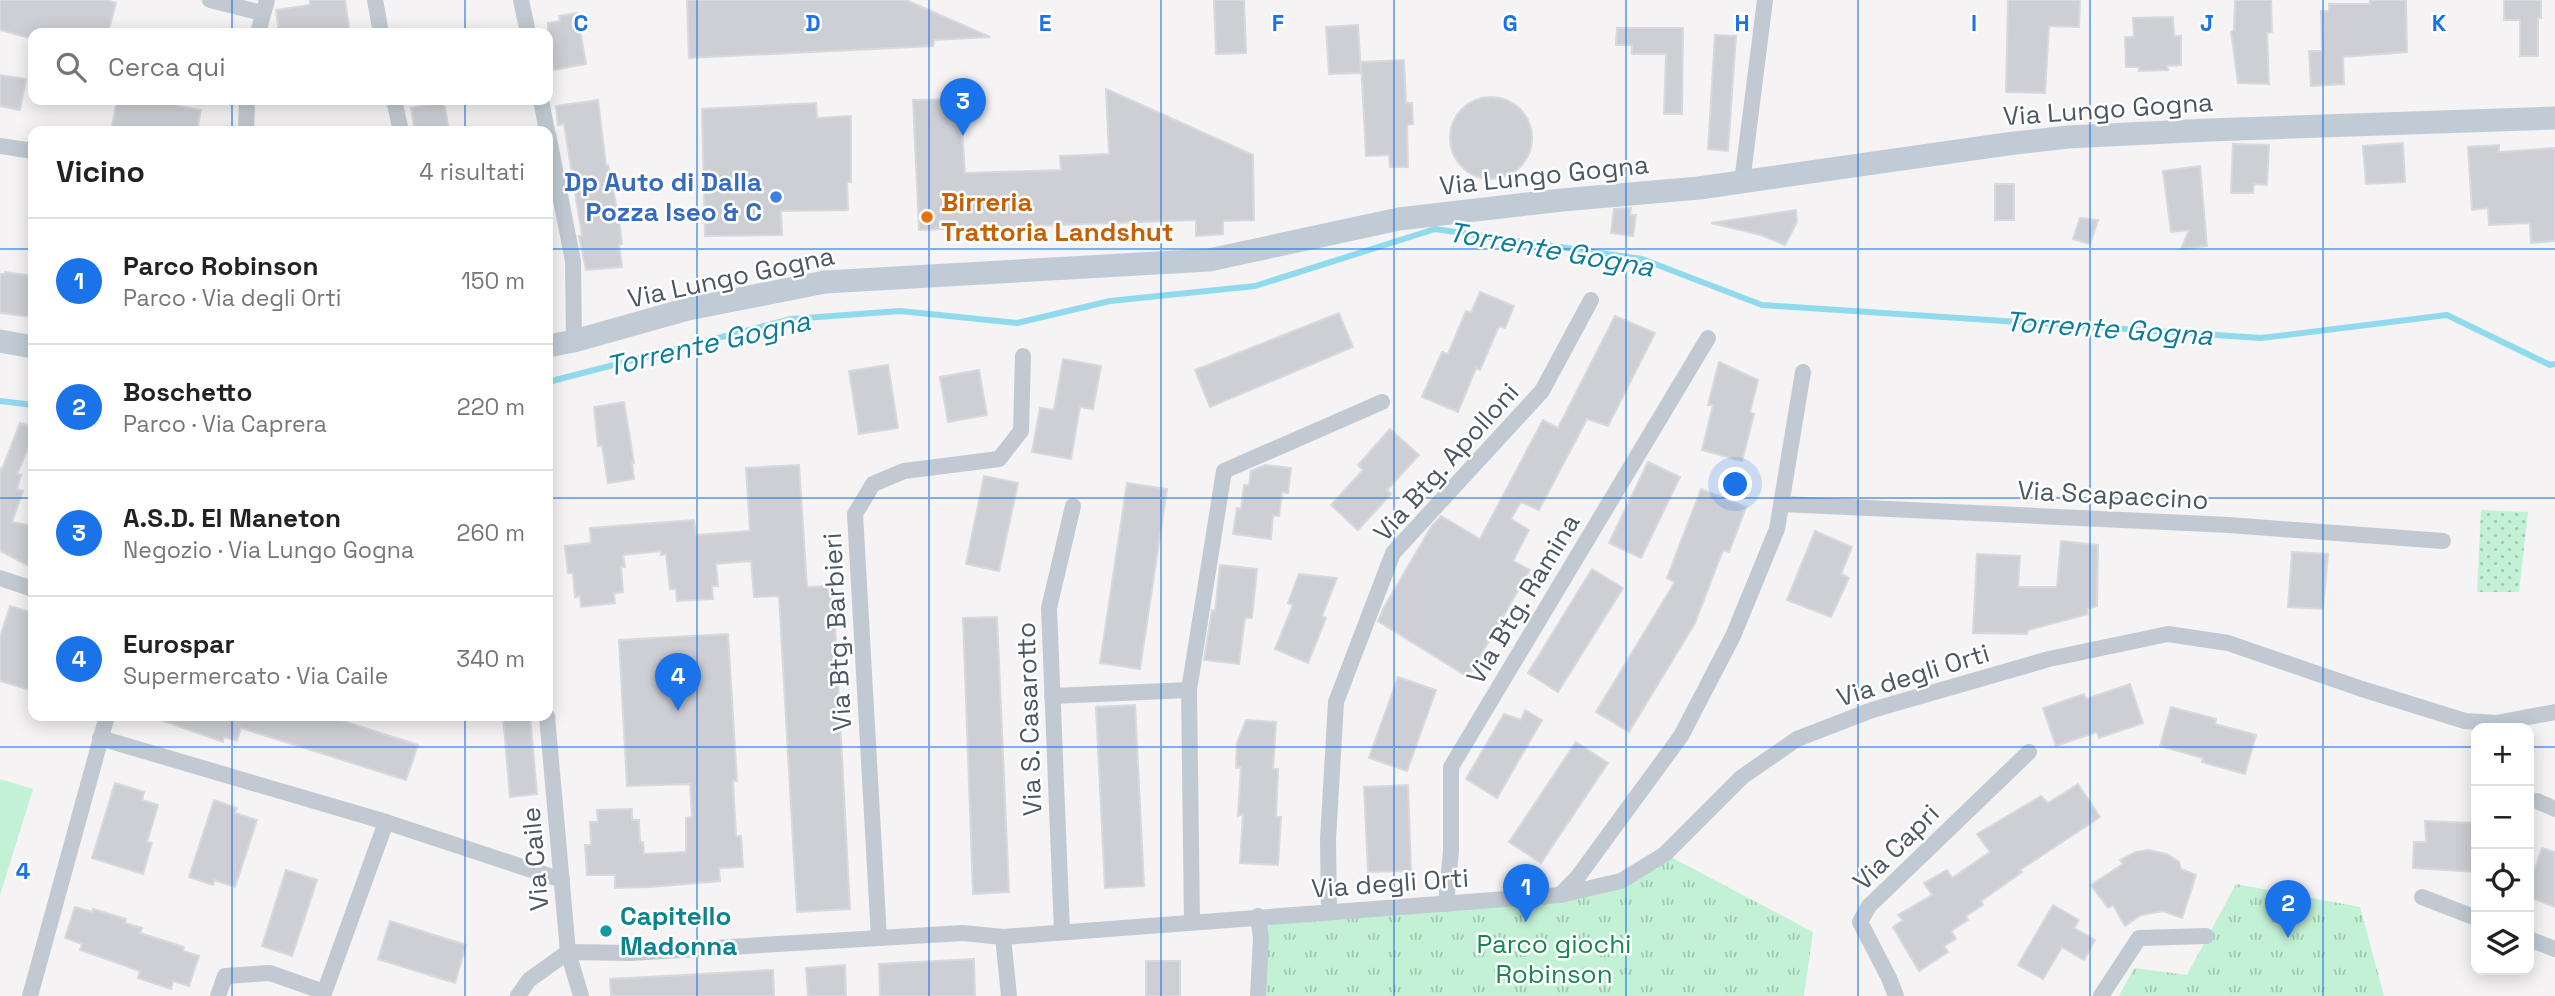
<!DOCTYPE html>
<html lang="it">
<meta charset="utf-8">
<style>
:root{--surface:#fff;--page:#f2f2f2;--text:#222;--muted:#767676;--line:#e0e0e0;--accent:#1a73e8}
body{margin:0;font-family:"Space Grotesk",sans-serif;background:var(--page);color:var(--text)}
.controls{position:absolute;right:21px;bottom:21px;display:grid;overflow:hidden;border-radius:14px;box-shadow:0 4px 18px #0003}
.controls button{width:63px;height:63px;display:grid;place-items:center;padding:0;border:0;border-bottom:2px solid var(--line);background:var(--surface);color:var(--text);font:35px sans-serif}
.you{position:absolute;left:1736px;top:485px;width:24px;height:24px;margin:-18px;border:5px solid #fff;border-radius:50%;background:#1a73e8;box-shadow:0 0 0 10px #1a73e833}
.badge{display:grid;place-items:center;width:46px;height:46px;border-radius:50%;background:var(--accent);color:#fff;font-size:23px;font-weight:700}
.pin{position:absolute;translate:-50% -58px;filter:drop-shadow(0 2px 4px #0008)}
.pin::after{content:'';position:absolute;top:37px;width:24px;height:21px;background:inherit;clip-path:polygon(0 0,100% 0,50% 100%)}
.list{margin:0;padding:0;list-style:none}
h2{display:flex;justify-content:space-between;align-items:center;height:91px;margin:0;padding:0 28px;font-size:30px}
h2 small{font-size:23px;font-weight:400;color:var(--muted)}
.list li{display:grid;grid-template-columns:46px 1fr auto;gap:21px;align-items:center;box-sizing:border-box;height:126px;padding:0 28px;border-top:2px solid var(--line)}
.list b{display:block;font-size:26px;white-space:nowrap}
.list p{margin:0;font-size:23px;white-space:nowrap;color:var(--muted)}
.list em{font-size:23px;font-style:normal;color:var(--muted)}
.icon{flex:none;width:38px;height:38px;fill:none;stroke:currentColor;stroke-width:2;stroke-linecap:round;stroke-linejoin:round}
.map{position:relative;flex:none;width:2555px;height:996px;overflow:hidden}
.search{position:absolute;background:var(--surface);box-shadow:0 4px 18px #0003;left:28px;top:28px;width:525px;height:77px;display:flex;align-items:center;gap:18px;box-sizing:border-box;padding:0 24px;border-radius:14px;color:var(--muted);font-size:26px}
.panel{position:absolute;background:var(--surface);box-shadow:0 4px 18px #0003;left:28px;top:126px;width:525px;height:595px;border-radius:14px}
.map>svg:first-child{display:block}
.grass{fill:url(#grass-tufts)}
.garden{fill:url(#garden-dots)}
.pitch{fill:#c3f1d5}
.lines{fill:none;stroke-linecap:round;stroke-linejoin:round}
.stream{stroke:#90daee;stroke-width:6}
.building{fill:#cdcfd5;stroke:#d7d9de;stroke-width:2}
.street{stroke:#c1cad2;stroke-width:16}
.secondary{stroke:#c1cbd6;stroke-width:23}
.grid{fill:none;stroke:#1a73e8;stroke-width:2;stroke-opacity:0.55}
.shop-dot{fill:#3f7fe0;stroke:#fff;stroke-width:2.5}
.food-dot{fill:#e8710a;stroke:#fff;stroke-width:2.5}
.culture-dot{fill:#0f9aa8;stroke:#fff;stroke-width:2.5}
.labels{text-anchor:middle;stroke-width:5;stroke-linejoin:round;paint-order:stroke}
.street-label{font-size:26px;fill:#4a5661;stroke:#fff}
.shop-label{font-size:26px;font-weight:bold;fill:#366cbe;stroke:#fff;text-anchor:end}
.food-label{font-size:26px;font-weight:bold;fill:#c56008;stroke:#fff;text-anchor:start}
.culture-label{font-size:26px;font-weight:bold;fill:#0d838f;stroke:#fff;text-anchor:start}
.park-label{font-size:26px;fill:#17864f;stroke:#fff}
.water-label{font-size:28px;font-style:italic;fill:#0c7c9b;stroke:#fff}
.grid-label{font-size:23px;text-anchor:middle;font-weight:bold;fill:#1a73e8;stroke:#fff;stroke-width:5;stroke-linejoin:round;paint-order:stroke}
</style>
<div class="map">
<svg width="2555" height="996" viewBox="0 0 2555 996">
<defs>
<pattern id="grass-tufts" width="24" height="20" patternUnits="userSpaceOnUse" patternTransform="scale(1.75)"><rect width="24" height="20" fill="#c3f1d5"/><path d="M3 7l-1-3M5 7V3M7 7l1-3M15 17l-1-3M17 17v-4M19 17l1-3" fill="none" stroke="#a0c6b0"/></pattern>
<pattern id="garden-dots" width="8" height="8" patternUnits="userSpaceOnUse" patternTransform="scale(1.75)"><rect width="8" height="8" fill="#c3f1d5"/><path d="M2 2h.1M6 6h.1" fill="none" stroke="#a0c6b0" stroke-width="1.8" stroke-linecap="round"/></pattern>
</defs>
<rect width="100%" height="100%" fill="#f5f3f3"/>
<g class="grass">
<path d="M1665,854l148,78 -9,64h-538l-8,-80 302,-21 61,-14z"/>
<path d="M2236,884l124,23 24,89h-265l15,-28 53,7z"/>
</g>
<path class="garden" d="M2481,510l47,2 -9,80h-42z"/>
<path class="pitch" d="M0,779l33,10 -33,106z"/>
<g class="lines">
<g class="stream">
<path d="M548,382l243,-63 109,-8 117,12 93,-22 145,-15 180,-57 207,30 120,46 499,33 186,-23 103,50 5,-1"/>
<path d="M0,401l33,4"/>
</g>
</g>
<g class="building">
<path d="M0,0h106l10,3 -8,30h-75v6l-33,-9z"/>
<path d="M310,0h35l5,33h-71l-3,-23 34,-5z"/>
<path d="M687,0h219l84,37 -56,3 -1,6 -244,12z"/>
<path d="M1214,0h30l2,53 -30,1z"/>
<path d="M2008,0h72l-1,27 -30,-1 -4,67 -39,-1z"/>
<path d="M2235,0h36l1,32 -5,1 2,51 -31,-1 -7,-51 3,-2z"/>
<path d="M2370,0h36l1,52 -64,5 1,27 -33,2 -2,-35h13l-1,-40h8v-7h41z"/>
<path d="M2504,0h37v18h-3v38h-18v-36h-16z"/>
<path d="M577,13l9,51 -38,7v-48l12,-2 -1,-5z"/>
<path d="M2173,17l1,19h7v29l-14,1 1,4 -29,1v-4h-13l-1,-30h9l-1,-19z"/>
<path d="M1358,25l3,48 -32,1 -3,-47z"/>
<path d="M1617,28h66l-1,86h-18l2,-60h-34v-9h-16z"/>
<path d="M1715,35l21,1 -8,115 -20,-2z"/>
<path d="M1404,60l2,43h6l1,21 -6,1 1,42h-18l-1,-12 -23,1 -5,-94z"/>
<path d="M0,75l26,4 -6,31 -20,-4z"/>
<path d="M1106,89l147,66 1,65 -31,1v13l-27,2v-16l-277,10 -6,-130 47,-1 5,74 96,-3 -1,-14 49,-2z"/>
<circle cx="1491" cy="138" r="41"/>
<path d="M117,100h48l13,2 -1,4 24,4 -4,21h-86z"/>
<path d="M598,100l8,65h2l11,54 3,25 -3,1 3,22 -36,3 -7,-34h3l-18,-112 -6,1 -2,-19z"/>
<path d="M444,102l5,29h-34l-4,-23z"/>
<path d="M816,103l1,15 34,-2v66h-4l1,28 -67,1 1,24 -77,1 -3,-127z"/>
<path d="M2403,143l2,39 -39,2 -3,-38z"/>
<path d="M2233,144l36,1 -2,40 -13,-1 -1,9h-22z"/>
<path d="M2499,145v7l56,-4v93l-24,2 -1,-20 -41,2 -1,-17 -16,2 -4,-63z"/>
<path d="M2200,166l7,80 -26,3 8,-19 -18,2 -8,-61z"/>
<rect x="1995" y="184" width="19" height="36"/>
<path d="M1631,208l-1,7h6l-3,21 -22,-3 3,-24z"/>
<path d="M1796,210l1,12 -12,23 -24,-10 -50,-12z"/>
<path d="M2080,218l18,2 -8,24 -17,-5z"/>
<path d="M5,272l28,4v41l-33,-4v-39h5z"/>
<path d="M1480,292l34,14 -9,22 -6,-2 -19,44 -4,-2 -18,44 -36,-15 20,-45 6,2 18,-43 5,2z"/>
<path d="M1339,313l14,34 -143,60 -15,-37z"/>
<path d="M1615,316l40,17 -47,93 -21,-7 -48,91 -18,-8 -10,17 18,11 -16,31 17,9 -62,107 -90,-56 5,-12 48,-82 10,-11 39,23 63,-119 15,8z"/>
<path d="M1063,359l38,7 -8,43 -13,-2 -9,52 -39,-7 8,-44 14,2z"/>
<path d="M1719,362l39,18 -8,32 4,2 -12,47 -40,-11 11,-45h-5z"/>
<path d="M888,365l10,63 -39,6 -10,-63z"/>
<path d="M979,370l8,45 -39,7 -8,-45z"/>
<path d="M624,402l10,61h-2l2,16 -26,4 -6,-38 -4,1 -4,-39z"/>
<path d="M20,423l13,4v10l-16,37 4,1 -4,14 6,2 -11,31 21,4v42l-33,-17v-83l2,1z"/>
<path d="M1390,429l29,26 -32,35 4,4 -33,36 -27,-25 32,-35 -5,-5z"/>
<path d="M1648,462l32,15 -39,81 -32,-15z"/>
<path d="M799,465l8,122 26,-1 17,323 -53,3 -18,-316 -25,1 -3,-36 -35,3 2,22h-6l1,13 -36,2 -1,-12h-6l-4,-35 -5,1v-4l-38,4 2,12h-4l2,25 -9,1 1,10 -34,4 -1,-11 -5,1 -2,-24h-5l-3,-27 26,-3 -1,-15 104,-8 2,15 54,-4 -4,-63z"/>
<path d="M1265,465l26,3 -3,25 -6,-1 -3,24 -6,-1 -2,24 -38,-5 4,-26 4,1 3,-24h5l2,-14z"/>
<path d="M984,476l34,7 -19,88 -33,-7z"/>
<path d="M1127,483l40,6 -27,180 -40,-6z"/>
<path d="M1701,489l45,18 -17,45 -6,-2 -28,73 -66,109 -33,-20 79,-130 -8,-4z"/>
<path d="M1815,531l37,16 -11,27 8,4 -18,39 -44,-17z"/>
<path d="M2061,541l37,4 -1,61 -10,3 1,5 -60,16 -1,4 -54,-1 4,-79 43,2 -2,31h39z"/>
<path d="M2292,552l36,2 -5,55 -35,-2z"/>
<path d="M1220,565l37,4 -5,49h-7l-6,46 -35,-4 8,-50 3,1z"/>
<path d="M1592,569l31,19 -65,104 -30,-19z"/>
<path d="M1299,574l38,4 -15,38 4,2 -18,45 -33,-14 18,-44 -5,-2z"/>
<path d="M10,606l23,7v78l-33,-10v-44z"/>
<path d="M997,617l12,275 -36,2 -10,-276z"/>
<path d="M728,634l9,147h-4l3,55h5l2,31 -24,1 1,13 -70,6 -35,1v-13h-28l-2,-30h6l-1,-23h8l-1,-12 35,-1v11h7l1,22h3l1,12 42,-2v-34l6,-1 -2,-33 -63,2 -8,-146z"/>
<path d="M1398,677l38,13 -29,81 -38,-13z"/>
<path d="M2130,684l13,39 -44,15 -2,-6 -41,14 -13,-38 41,-14 2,5z"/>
<path d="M1135,705l9,181 -39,2 -9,-181z"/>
<path d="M2171,707l45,12 -1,5 41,11 -11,39 -43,-12 1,-4 -43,-12z"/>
<path d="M1525,710l17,10 -45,78 -31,-19 38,-65 17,6z"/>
<path d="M155,716h172l91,29 -12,35 -165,-52 -4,13 -13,-4 -1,5 -68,-24z"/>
<path d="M503,716h27l7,78 -27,3z"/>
<path d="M1246,720l30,2 -3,47h5l-2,48h5l-3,48 -38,-2 3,-49 -5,2 3,-49 -5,1 1,-25z"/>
<path d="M1576,742l32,21 -67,100 -32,-21z"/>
<path d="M115,783l29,9 -2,8 16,5 -11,37 5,1 -9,31 -51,-16z"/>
<path d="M2078,784l22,33 -80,53 2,2 -41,29 2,4 -17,11 2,4 -17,11 5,8 -12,7 4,6 -29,19 -26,-44 10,-7 -5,-5 34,-20 -8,-12 23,-13 5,8 38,-26 -13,-18 64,-38 7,7z"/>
<path d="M1408,785l3,86 -43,1 -4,-85z"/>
<path d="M214,800l23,8 -2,5 22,7 -22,67 -21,-7 -1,5 -24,-8z"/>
<path d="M2425,821l51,2v49l-63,-4 1,-26h12z"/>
<path d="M2542,848l13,4v55l-26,-10v-12z"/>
<path d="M2148,850l19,4 12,8 2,7 15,6 -14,43 -19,-7 -22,4 -16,11 -12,-21 -5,3 -17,-23 32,-21 -3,-4 16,-8z"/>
<path d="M286,870l31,10 -25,76 -30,-10z"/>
<path d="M2053,905l26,15 -5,8 21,12 -11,20 -22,-13 -19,32 -25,-14z"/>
<path d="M75,907l17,5 1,-3 33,10 -1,4 17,5 -2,5 44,14 -1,4 16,5 -10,30 -16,-5 -2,8 -33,-11 2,-7 -60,-21 2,-6 -17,-6z"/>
<path d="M390,921l76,24 -11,38 -77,-24z"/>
<path d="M974,959l1,37h-95l-1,-32z"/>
<rect x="1146" y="961" width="34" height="35"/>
<path d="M845,965l1,31h-38l-2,-28z"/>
<path d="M773,970l1,26h-163l-1,-17z"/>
</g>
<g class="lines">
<g class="street">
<path d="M210,0l52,13"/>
<path d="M375,0l6,33"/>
<path d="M521,0l7,33"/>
<path d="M258,33l9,-33"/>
<path d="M394,100l7,31"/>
<path d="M541,100l6,31"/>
<path d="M246,131l1,-31"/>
<path d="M548,134l25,127 1,80"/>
<path d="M0,146l33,5"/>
<path d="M1742,182l23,-182"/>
<path d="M1782,504l447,21 214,16"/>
<path d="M0,578l33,11"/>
<path d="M1052,696l137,-6"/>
<path d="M547,716l21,236 13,44"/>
<path d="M100,738l286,84 176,58"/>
<path d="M2537,801l18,8"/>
<path d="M1562,893l15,-15 104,-142 52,-100 44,-107 26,-157"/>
<path d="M2422,897l54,21"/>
<path d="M1446,904l5,-54v-83l257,-429"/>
<path d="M1329,911l-1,-71 8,-138 57,-149 149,-162 49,-91"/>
<path d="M1258,916l3,22 -3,58"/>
<path d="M1192,922l-3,-232 35,-219 158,-69"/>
<path d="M1062,932l-13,-324 24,-102"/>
<path d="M1003,937l6,59"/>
<path d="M879,938l-24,-424 18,-30 31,-13 95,-12 22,-28 2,-75"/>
<path d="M2529,939l26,10"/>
<path d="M30,996l77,-280"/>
<path d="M218,996l7,-20 45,-3 54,19"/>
<path d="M323,996l63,-174"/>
<path d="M518,996l11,-16 39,-28 62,1 333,-20 40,4 557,-42 61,-14 44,-27 77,-77 55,-38 75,-29 177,-51 119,-25 60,9 134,46 103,32 31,2 59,-11"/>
<path d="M1896,996l-7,-18 -29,-56 9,-16 160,-154"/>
<path d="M2101,996l38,-58 67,-2"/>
</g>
<g class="secondary">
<path d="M0,341l33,6"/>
<path d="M548,346l26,-5 114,-32 137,-27 384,-22 190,-41 163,-19 137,-12 308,-44 61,-7 141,-7 346,-12"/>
</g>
</g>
<path class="grid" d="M232,0v33M465,0v33M697,0v996M929,0v996M1161,0v996M1394,0v996M1626,0v996M1858,0v996M2090,0v996M2323,0v996M232,100v31M465,100v31M0,249h33M548,249h2007M0,498h33M548,498h2007M232,716v280M465,716v280M0,747h2476M2529,747h26"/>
<circle class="shop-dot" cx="776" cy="197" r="7"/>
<circle class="food-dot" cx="927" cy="217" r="7"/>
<circle class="culture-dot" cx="606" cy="931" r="7"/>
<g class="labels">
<g class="street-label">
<text transform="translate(2108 109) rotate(-4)" y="9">Via Lungo Gogna</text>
<text transform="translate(1544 175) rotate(-6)" y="9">Via Lungo Gogna</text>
<text transform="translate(731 277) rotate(-12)" y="9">Via Lungo Gogna</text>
<text transform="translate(1446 462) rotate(-48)" y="9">Via Btg. Apolloni</text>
<text transform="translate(2113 495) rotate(3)" y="9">Via Scapaccino</text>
<text transform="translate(1523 599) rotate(-59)" y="9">Via Btg. Ramina</text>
<text transform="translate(837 632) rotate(-93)" y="9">Via Btg. Barbieri</text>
<text transform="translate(1913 675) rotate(-17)" y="9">Via degli Orti</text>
<text transform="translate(1029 719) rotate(-92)" y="9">Via S. Casarotto</text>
<text transform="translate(1896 847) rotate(-45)" y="9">Via Capri</text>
<text transform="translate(535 859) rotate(-95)" y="9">Via Caile</text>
<text transform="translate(1390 883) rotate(-4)" y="9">Via degli Orti</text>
</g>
<g class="shop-label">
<text x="762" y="191">Dp Auto di Dalla<tspan x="762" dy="30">Pozza Iseo &amp; C</tspan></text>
</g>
<g class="food-label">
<text x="941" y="211">Birreria<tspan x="941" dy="30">Trattoria Landshut</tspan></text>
</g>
<g class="culture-label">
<text x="620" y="925">Capitello<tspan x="620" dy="30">Madonna</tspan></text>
</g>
<g class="park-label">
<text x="1554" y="953">Parco giochi<tspan x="1554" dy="30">Robinson</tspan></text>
</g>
<g class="water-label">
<text transform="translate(1551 249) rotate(10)" y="10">Torrente Gogna</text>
<text transform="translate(2109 328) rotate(4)" y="10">Torrente Gogna</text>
<text transform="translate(708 343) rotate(-13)" y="10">Torrente Gogna</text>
</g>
</g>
<g class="grid-label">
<text x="581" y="31">C</text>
<text x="813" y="31">D</text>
<text x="1045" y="31">E</text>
<text x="1278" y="31">F</text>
<text x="1510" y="31">G</text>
<text x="1742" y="31">H</text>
<text x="1974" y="31">I</text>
<text x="2207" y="31">J</text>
<text x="2439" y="31">K</text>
<text x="23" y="879">4</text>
</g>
</svg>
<div class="controls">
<button>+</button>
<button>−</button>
<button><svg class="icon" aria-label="locate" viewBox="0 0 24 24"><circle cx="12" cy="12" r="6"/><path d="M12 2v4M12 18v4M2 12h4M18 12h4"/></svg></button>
<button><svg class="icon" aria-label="layers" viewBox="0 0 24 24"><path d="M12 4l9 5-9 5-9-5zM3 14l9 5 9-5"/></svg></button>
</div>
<div class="you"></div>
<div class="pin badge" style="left:1526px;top:922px">1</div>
<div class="pin badge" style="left:2288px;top:938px">2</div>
<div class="pin badge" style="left:963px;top:136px">3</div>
<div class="pin badge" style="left:678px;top:711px">4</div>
<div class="search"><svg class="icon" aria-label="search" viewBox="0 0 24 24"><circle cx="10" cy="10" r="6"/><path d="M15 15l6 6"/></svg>Cerca qui</div>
<section class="panel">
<h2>Vicino<small>4 risultati</small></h2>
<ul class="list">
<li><span class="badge">1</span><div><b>Parco Robinson</b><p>Parco · Via degli Orti</p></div><em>150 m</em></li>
<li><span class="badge">2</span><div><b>Boschetto</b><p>Parco · Via Caprera</p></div><em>220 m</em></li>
<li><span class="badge">3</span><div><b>A.S.D. El Maneton</b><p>Negozio · Via Lungo Gogna</p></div><em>260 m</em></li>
<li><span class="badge">4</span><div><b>Eurospar</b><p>Supermercato · Via Caile</p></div><em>340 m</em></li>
</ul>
</section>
</div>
